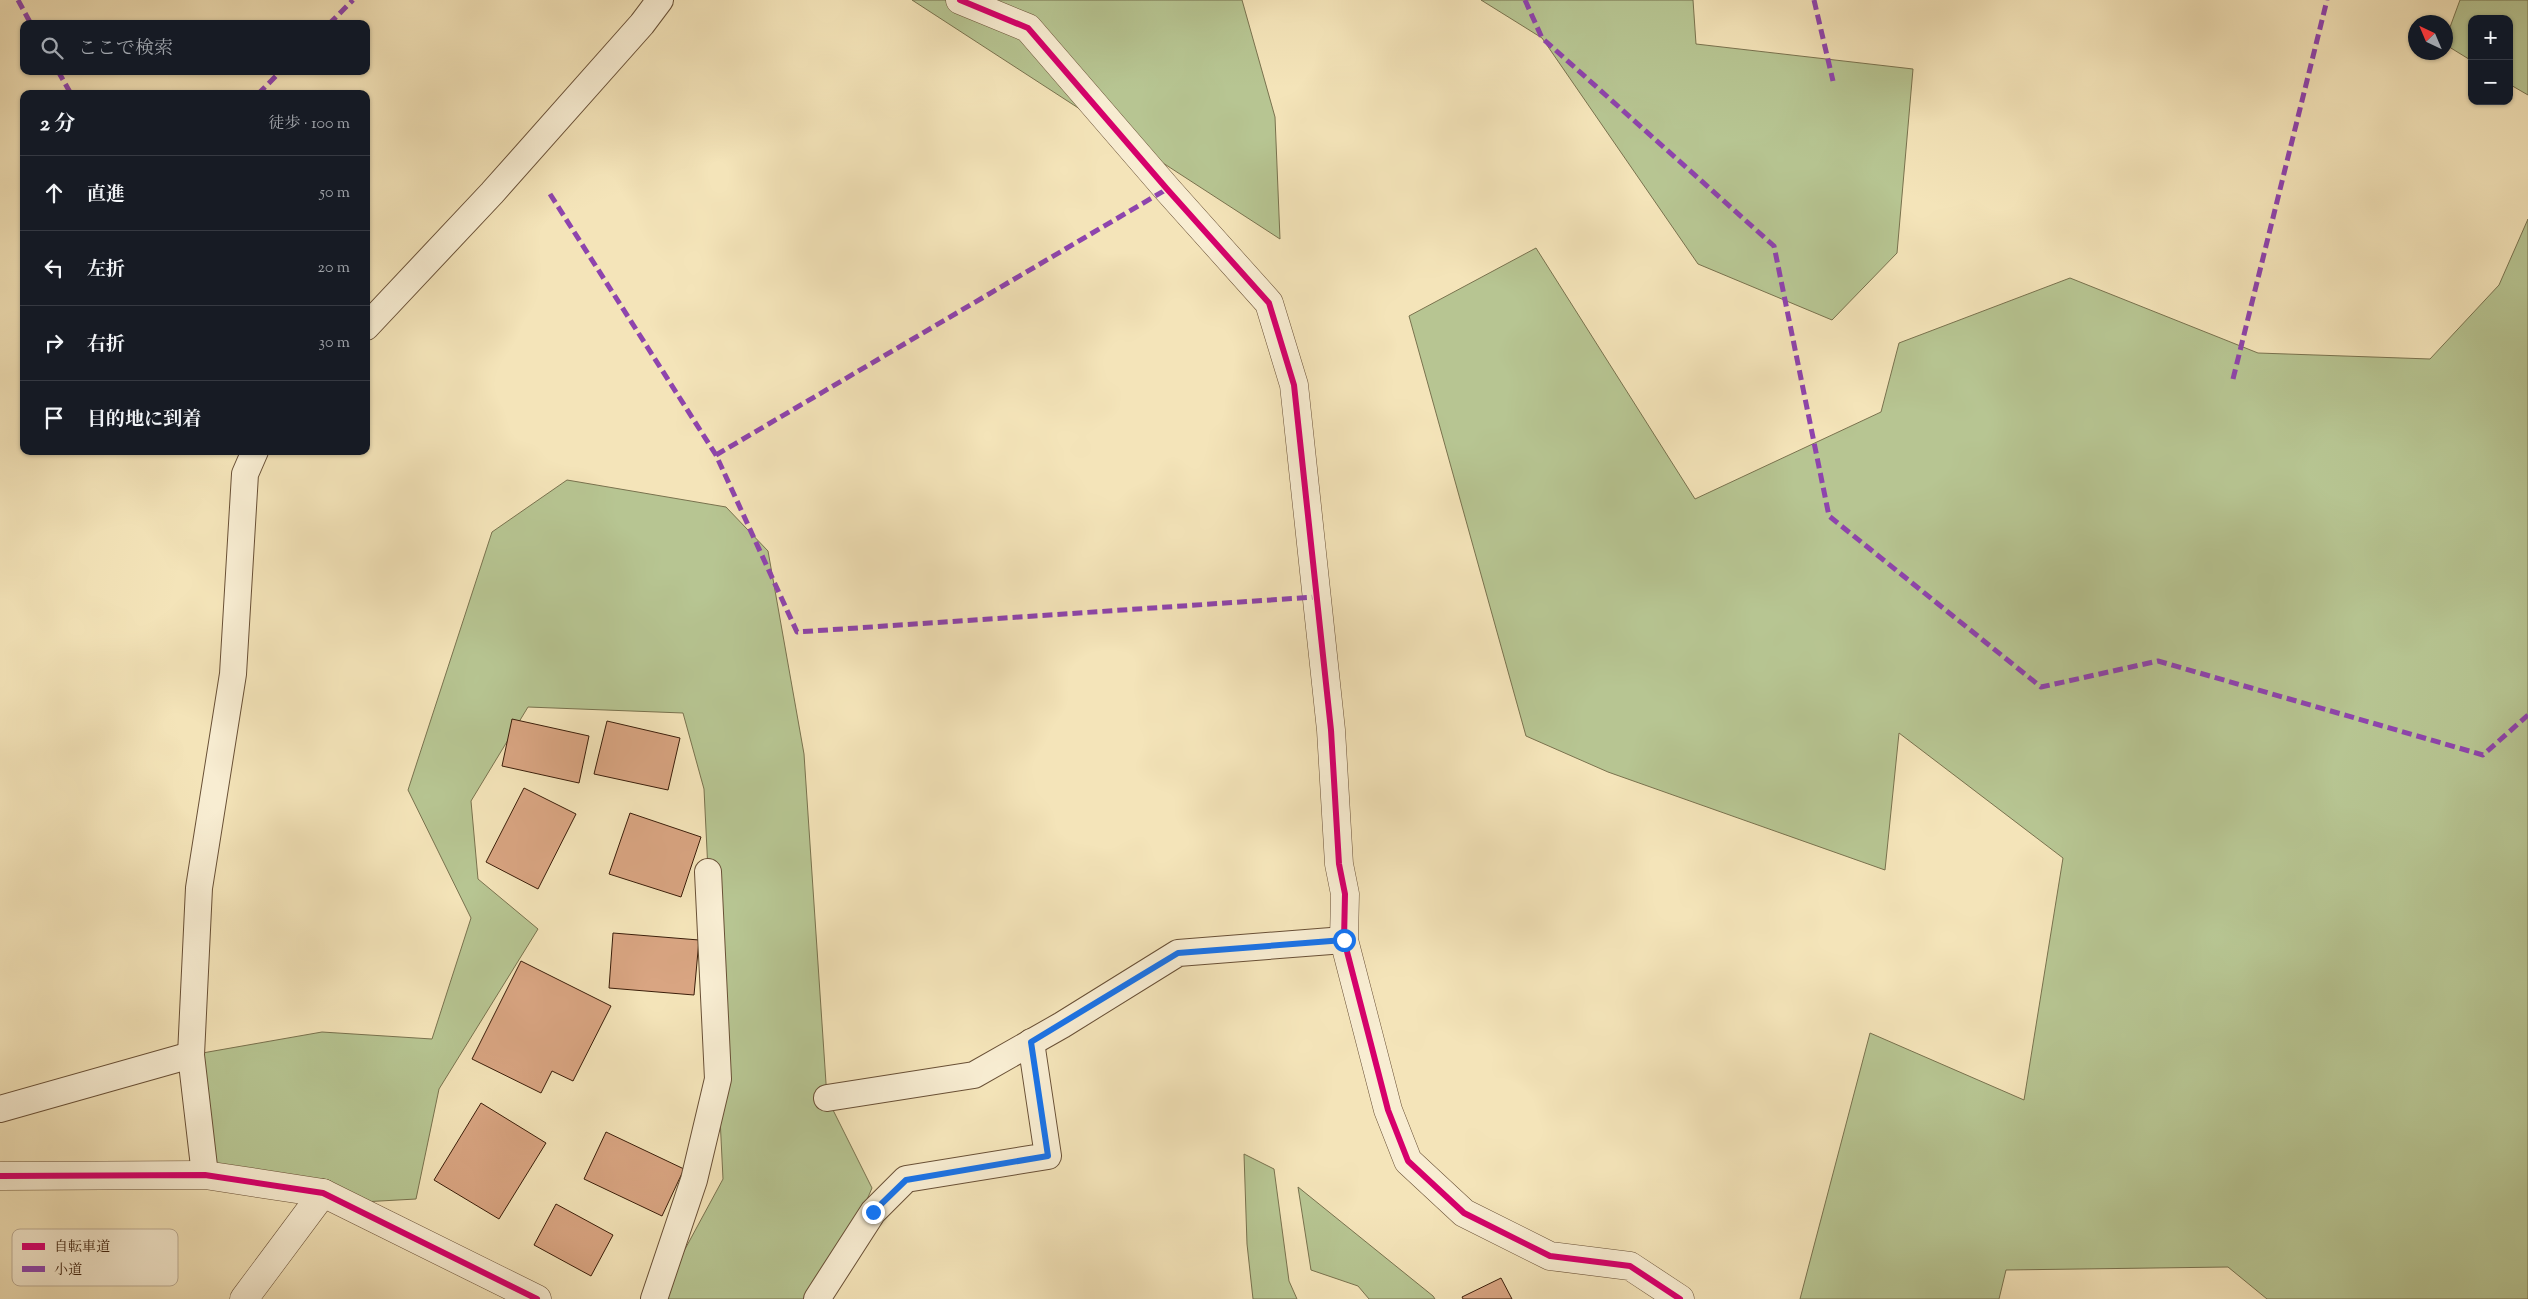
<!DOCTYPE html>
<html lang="ja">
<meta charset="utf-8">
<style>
:root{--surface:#171b24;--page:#242831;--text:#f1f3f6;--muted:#9ea1a6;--line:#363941}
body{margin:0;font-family:"Sorts Mill Goudy","Noto Serif JP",serif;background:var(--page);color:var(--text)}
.controls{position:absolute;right:15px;top:15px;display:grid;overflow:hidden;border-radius:10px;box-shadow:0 1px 4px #0004}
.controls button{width:45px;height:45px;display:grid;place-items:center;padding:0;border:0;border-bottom:1px solid var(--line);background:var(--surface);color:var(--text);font:25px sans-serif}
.compass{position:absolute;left:2408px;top:15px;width:45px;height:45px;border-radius:50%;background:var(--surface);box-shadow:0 1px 4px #0004;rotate:316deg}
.stop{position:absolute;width:15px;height:15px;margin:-11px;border:4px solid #1a73e8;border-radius:50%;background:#fff}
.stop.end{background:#1a73e8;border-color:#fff;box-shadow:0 1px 5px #0008}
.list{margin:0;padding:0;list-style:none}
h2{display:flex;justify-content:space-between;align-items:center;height:65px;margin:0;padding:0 20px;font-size:21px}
h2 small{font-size:16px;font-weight:400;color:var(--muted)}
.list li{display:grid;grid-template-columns:32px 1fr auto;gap:15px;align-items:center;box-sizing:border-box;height:75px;padding:0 20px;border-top:1px solid var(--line)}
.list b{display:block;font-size:19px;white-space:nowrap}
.list em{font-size:16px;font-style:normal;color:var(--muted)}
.icon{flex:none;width:28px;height:28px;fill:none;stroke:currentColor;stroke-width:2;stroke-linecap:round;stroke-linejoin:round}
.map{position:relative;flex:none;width:2528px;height:1299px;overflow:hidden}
.search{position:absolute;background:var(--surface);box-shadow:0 1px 4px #0004;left:20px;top:20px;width:350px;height:55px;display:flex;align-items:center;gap:12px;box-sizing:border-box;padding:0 18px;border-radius:10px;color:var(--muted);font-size:19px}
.panel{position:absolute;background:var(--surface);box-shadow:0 1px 4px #0004;left:20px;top:90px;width:350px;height:365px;border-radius:10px}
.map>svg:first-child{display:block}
.green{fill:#b7c592;stroke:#79724e}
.building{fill:#d9a582;stroke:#3b1e0a}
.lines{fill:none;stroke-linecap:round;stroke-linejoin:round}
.service-casing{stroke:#695036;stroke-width:28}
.minor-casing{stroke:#695036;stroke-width:29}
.service{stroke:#f8edd2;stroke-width:26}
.minor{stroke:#f8edd2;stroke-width:28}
.quiet{stroke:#8e44ad;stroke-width:5;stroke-dasharray:10 5;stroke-linecap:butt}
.cycleway-casing{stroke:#f8edd2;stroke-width:9}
.cycleway{stroke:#d6006c;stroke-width:6}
.route{stroke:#1a73e8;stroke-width:6}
.key{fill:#f8edd2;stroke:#bfaf96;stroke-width:1}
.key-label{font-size:14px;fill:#3b1e0a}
</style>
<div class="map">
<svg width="2528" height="1299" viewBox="0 0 2528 1299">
<rect width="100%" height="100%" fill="#f4e4b9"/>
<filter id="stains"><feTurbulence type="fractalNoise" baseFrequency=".004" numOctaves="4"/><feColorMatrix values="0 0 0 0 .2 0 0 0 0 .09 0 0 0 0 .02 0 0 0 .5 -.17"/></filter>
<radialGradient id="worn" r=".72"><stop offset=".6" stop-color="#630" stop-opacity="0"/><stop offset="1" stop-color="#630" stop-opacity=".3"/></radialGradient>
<g class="green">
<path d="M912,0h330l33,117 5,122z"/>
<path d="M1481,0h212l3,44 217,25 -16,184 -65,67 -134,-56 -156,-226z"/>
<path d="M2460,0h68v95l-19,-11v-65h-37v42l-26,-16v-7z"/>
<path d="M2528,219v1080h-261l-39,-32 -222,3 -7,29h-199l70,-266 154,67 39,-242 -164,-125 -14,137 -277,-98 -82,-36 -117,-420 127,-68 159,251 186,-87 18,-69 171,-65 188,75 172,6 69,-74z"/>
<path d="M567,480l159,27 42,44 36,203 23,344 45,90 -48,111h-166l65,-120 -19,-390 -21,-76 -155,-6 -57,94 7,78 60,50 -99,160 -23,110 -72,4 -139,-28 -14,-120 131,-23 110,7 39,-121 -63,-128 84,-258z"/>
<path d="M1244,1154l30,15 15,112 8,18h-44l-6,-55z"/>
<path d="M1298,1187l135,109 2,3h-66l-11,-13 -47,-16z"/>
</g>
<g class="building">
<path d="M512,719l77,17 -10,47 -77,-17z"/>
<path d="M607,721l73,17 -12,52 -74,-16z"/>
<path d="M524,788l52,26 -38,75 -52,-27z"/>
<path d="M630,813l71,24 -20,60 -72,-23z"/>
<path d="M613,933l86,7 -5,55 -85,-7z"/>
<path d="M521,961l90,45 -38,75 -21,-10 -11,22 -69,-34z"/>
<path d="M481,1103l65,40 -47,76 -65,-39z"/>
<path d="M606,1132l78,37 -22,47 -78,-37z"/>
<path d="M556,1204l57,31 -22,41 -57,-31z"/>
<path d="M1501,1278l11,21h-49l-1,-2z"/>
</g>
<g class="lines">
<defs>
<g id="service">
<path d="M366,327l126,-134 150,-169 18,-24"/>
<path d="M827,1098l147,-23 88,-50 116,-72 166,-13"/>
<path d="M0,1109l191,-54"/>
<path d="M205,1175l-14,-120 8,-167 34,-214 12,-200 10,-23"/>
<path d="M654,1299l40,-119 24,-101 -10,-207"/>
<path d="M817,1299l56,-87 33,-33 142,-23 -17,-114"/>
</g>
<g id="minor">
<path d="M960,0l68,28 139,161 102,114 25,82 37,345 8,134 6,30 -1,46 44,170 20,51 56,52 86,43 80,10 50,33"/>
<path d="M0,1176l205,-1 118,18 214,106"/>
<path d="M244,1299l79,-106"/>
</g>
</defs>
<use href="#service" class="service-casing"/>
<use href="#minor" class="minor-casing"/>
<use href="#service" class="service"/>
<use href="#minor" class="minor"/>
<g class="quiet">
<path d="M18,0l13,24"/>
<path d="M1525,0l17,38 232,208 55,270 212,171 117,-26 325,94 45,-40"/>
<path d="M1814,0l19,81"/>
<path d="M329,24l24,-24"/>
<path d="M58,71l13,23"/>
<path d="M258,94l23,-23"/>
<path d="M550,194l166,261 81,177 518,-35"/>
<path d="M2233,379l94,-379"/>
<path d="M716,455l451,-266"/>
</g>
<defs>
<g id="cycleway">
<path d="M960,0l68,28 139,161 102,114 25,82 37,345 8,134 6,30 -1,46 44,170 20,51 56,52 86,43 80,10 50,33"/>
<path d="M0,1176l205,-1 118,18 214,106"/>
</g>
</defs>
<use href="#cycleway" class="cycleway-casing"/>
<use href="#cycleway" class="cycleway"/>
</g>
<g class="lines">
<path class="route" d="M873,1212l33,-32 142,-24 -17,-114 147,-89 166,-13"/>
</g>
<rect x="12" y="1229" width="166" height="57" rx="8" class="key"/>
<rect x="22" y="1243" width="23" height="7" fill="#d6006c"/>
<rect x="22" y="1266" width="23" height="6" fill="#8e44ad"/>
<g class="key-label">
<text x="54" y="1251">自転車道</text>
<text x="54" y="1274">小道</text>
</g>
<rect width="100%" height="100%" filter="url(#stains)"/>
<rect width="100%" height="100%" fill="url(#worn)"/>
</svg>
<div class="controls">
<button>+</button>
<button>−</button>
</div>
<svg class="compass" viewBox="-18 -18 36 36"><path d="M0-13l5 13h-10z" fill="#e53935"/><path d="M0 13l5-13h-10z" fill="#9ea1a6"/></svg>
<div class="stop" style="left:1344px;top:940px"></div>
<div class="stop end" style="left:873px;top:1212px"></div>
<div class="search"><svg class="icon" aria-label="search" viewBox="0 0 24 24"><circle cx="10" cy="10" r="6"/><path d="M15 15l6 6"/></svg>ここで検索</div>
<section class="panel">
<h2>2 分<small>徒歩 · 100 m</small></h2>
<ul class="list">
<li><svg class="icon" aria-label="ahead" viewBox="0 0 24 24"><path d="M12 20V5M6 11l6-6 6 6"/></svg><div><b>直進</b></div><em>50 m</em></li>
<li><svg class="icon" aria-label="left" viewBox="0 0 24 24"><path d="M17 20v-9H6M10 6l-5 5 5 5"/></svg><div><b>左折</b></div><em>20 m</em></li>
<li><svg class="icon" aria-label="right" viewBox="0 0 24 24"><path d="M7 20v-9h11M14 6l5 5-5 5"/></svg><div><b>右折</b></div><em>30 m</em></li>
<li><svg class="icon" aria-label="arrive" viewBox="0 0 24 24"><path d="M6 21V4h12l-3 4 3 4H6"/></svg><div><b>目的地に到着</b></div></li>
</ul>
</section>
</div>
